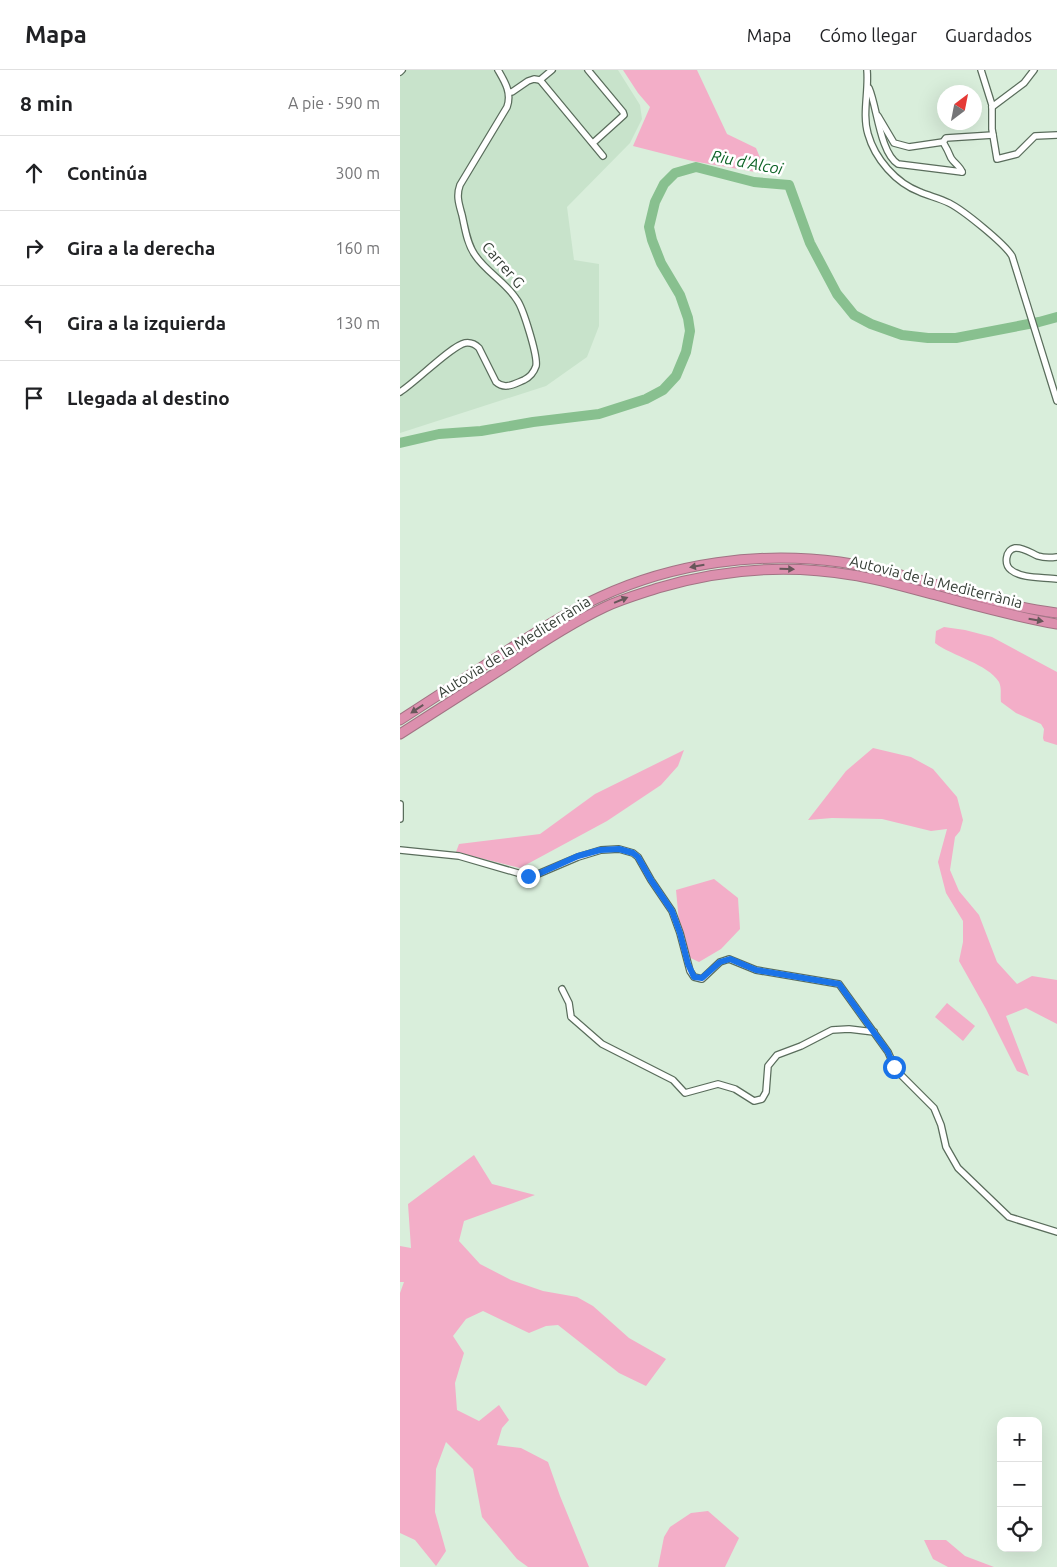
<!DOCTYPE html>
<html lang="es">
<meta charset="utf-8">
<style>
:root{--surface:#fff;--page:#f2f2f2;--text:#202124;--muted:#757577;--line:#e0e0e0}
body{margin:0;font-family:Ubuntu,sans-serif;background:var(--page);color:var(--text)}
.controls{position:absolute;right:15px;bottom:15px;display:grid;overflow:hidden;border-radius:10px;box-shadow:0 5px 20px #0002}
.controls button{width:45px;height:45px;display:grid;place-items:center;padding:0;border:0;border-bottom:1px solid var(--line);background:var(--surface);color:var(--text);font:25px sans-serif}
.compass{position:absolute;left:537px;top:15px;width:45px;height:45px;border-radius:50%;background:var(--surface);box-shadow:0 5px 20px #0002;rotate:32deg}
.stop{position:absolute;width:15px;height:15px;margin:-11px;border:4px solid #1a73e8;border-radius:50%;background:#fff}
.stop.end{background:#1a73e8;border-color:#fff;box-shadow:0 1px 5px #0008}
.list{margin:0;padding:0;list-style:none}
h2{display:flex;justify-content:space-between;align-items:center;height:65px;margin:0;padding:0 20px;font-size:21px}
h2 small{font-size:16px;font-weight:400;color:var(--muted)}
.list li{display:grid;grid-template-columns:32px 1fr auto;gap:15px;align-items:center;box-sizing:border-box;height:75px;padding:0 20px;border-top:1px solid var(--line)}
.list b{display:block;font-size:19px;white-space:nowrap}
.list em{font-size:16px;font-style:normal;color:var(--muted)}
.icon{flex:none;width:28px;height:28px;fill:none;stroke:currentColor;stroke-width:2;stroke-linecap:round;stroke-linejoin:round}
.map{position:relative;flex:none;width:657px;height:1497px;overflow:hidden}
header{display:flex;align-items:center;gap:30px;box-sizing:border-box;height:70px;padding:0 25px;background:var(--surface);border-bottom:1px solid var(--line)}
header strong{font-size:24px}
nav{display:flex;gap:28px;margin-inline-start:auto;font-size:18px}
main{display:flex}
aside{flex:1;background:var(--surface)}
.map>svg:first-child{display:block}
.built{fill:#c8e3cb}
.green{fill:#f3aec8}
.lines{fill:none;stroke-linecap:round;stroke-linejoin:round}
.river{stroke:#88c08f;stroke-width:10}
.minor-casing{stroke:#5a6d5c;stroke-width:8}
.highway-casing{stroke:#a27384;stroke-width:11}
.minor{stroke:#fff;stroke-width:5.5}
.highway{stroke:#dc90ae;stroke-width:9}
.oneway{fill:#67575a}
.route{stroke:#1a73e8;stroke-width:6}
.labels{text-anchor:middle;stroke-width:5;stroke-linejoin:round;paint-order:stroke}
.street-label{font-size:15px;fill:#353e36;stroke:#fff}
.water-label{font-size:16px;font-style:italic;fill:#106428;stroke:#fff}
</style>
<header>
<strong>Mapa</strong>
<nav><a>Mapa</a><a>Cómo llegar</a><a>Guardados</a></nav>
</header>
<main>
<aside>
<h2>8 min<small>A pie · 590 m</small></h2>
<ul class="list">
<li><svg class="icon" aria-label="ahead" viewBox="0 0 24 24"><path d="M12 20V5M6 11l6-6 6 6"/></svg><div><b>Continúa</b></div><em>300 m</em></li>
<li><svg class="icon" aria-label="right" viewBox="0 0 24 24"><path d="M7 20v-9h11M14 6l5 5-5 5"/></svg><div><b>Gira a la derecha</b></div><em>160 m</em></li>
<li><svg class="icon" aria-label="left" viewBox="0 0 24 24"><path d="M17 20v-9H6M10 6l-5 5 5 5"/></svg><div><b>Gira a la izquierda</b></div><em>130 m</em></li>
<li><svg class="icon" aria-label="arrive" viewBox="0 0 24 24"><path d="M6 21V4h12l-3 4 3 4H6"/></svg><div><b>Llegada al destino</b></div></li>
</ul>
</aside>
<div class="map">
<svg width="657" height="1497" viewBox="0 0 657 1497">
<rect width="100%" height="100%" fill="#d9eedb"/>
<path class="built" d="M0,0h218l22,35 2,14 -12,24 -63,64 7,53 25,4v62l-12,31 -41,29 -146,47z"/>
<g class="green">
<path d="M223,0h74l30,64 29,14 11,26 -75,-13 -59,-15 17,-39 -12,-14z"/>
<path d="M544,557l21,3 27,7 65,35v73l-13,-4 -1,-3 1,-9 -3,-5 -25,-11 -15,-11c-1,-7 1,-13 -2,-20 -11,-18 -47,-26 -64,-39l1,-12z"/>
<path d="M473,678l38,9 22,12 24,28 6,23 -3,11 -5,6 -5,33 9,21 20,24 18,47 20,22 15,-8 25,4v44l-31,-16 -20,8 23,60 -12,-5 -31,-62 -27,-48 4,-19v-21l-17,-28 -8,-31 9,-33 -16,2 -49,-12 -50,-1 -24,2 38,-49z"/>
<path d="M284,680l-6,16 -17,19 -54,36 -87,47 -64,-16 3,-8 81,-10 55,-40z"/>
<path d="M314,809l24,19 2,31 -19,20 -22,13 -17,-8 -6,-64z"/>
<path d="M547,933l28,23 -12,15 -28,-24z"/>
<path d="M74,1085l18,29 43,11 -71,26 -5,20 21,23 31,16 32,11 34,6 16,9 36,32 37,21 -20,27 -27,-13 -61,-48 -12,1 -17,7 -46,-22 -17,8 -13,17 11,17 -9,30 2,27 22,11 20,-16 10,15 -7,8 -5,17 24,3 27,14 12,34 29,71h-61l-11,-8 -35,-42 -9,-48 -27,-27 -10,27 -1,43 11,39 -10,15 -21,-26 -15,-7v-240l4,-11h-4v-36l11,2 -3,-44z"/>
<path d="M308,1441l31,27 -14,29h-67l6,-30 6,-10 21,-14z"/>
<path d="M524,1470h22l19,16 29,11h-46l-15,-8z"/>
</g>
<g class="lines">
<path class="river" d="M0,373l39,-9 42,-3 52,-9 66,-8 47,-15 17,-9 13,-14 10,-24 4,-21 -2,-13 -8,-23 -19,-32 -9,-23 -3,-13 6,-25 9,-18 11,-11 21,-6 58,15 35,3 21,58 27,51 17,21 17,9 31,11 26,3h28l83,-16 18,-5"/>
<defs>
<g id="minor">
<path d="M188,0l35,42 1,3 -31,28"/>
<path d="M467,0c2,21 -5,44 1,64 7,25 28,49 52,58 9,4 19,6 29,11 14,7 55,40 63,53l45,145"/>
<path d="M581,0l11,35v24l5,30 20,-5 18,-18 22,-1"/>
<path d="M0,2l2,-2"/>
<path d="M140,10l63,76"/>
<path d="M469,18c8,18 11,65 29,76l64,8"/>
<path d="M109,22h3l16,-11 6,-2 6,1 12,-10"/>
<path d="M592,37l32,-24 10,-13"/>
<path d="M478,46l16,27 15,4 34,-5 3,-4 47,-3"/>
<path d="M543,72c3,5 6,11 8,16 3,5 9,8 11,14"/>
<path d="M0,322c16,-10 51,-46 65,-49 6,-1 10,1 14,5l17,34c9,8 18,2 28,-2 6,-3 10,-8 12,-14 2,-10 -13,-58 -19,-66 -11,-18 -31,-28 -42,-45 -8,-11 -10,-27 -13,-40 -3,-11 -6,-19 -2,-30l47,-78c5,-14 -2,-25 -9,-37"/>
<path d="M657,487c-7,1 -13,1 -19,-1 -7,-3 -15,-9 -23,-8 -10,2 -11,17 -4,22 11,9 32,7 46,9"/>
<path d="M0,734v15"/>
<path d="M0,780l59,6 69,20 10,-2 40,-17 23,-7 18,-1 14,4 5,4 13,23 21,31 8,22 10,38 4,6 8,2 18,-17 9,-3 27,11 83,14 49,68 8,18 38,38 7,17 5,22 12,21 51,49 48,15"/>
<path d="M162,919l7,14 2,14 31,27 71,36 12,13 33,-9 17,5 19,12 8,-2 4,-7 2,-26 9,-11 24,-9 31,-16 17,-1 25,3"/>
</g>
<g id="highway">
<path d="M0,650c36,-23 72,-47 108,-70 30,-19 59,-38 92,-53 73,-34 159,-46 240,-35 74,11 143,42 217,51"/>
<path d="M0,664c36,-23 72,-46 108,-69 31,-21 63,-42 97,-58 17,-8 35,-13 53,-19 64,-19 128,-24 194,-13 28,4 56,13 84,20 40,11 80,22 121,29"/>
</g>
</defs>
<use href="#minor" class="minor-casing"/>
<use href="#highway" class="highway-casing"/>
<use href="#minor" class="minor"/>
<use href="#highway" class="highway"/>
</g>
<defs><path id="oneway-solid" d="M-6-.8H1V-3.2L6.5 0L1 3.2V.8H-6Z" transform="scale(1.25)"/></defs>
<g class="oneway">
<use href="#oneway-solid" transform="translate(297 496) rotate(170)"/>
<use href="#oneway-solid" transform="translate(387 499) rotate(1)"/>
<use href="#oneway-solid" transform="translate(221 530) rotate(-22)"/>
<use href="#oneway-solid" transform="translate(636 550) rotate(10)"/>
<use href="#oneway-solid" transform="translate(17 639) rotate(147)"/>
</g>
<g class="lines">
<path class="route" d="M128,806l10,-2 40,-18 22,-6 19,-1 14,4 5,4 13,23 21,31 8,22 8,31 6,13 8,1 18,-16 10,-3 26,11 83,14 49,68 6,15"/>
</g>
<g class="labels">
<g class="street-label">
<text transform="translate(103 195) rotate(49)" y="5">Carrer G</text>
<text transform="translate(536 512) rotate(14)" y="5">Autovia de la Mediterrània</text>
<text transform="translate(114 577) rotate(-32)" y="5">Autovia de la Mediterrània</text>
</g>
<g class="water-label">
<text transform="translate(347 92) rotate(11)" y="6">Riu d'Alcoi</text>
</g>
</g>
</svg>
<div class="controls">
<button>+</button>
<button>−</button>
<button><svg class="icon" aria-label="locate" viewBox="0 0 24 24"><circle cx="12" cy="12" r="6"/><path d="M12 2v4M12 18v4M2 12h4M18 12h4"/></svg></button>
</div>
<svg class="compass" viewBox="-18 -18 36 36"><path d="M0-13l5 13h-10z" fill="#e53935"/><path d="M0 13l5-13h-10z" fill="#757577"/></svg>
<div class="stop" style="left:494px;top:997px"></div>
<div class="stop end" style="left:128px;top:806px"></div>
</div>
</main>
